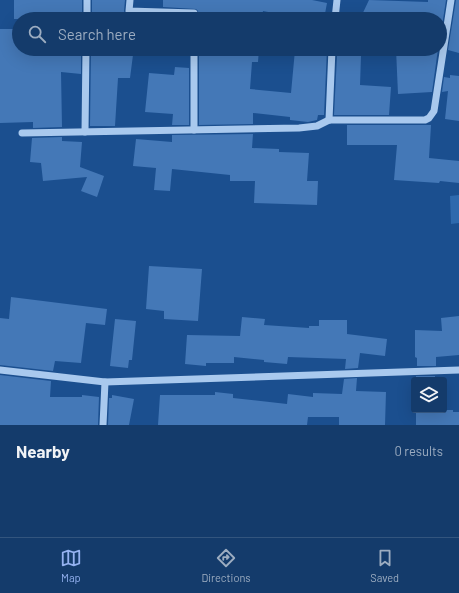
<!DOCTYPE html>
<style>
:root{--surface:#143b6b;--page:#1d4271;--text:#f1f3f6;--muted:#9dadc1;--line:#33557e;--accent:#95b2f1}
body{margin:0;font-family:Barlow,sans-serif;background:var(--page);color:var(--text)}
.controls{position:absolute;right:12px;bottom:12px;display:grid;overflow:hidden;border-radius:4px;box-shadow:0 4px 16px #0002}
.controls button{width:36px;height:36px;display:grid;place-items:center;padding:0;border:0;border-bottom:1px solid var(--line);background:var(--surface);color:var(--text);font:20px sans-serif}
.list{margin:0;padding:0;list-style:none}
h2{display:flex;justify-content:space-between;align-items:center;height:52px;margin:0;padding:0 16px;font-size:17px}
h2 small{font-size:13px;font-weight:400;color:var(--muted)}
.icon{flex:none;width:22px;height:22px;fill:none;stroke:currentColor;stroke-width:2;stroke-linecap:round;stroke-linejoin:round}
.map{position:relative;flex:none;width:459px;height:425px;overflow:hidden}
.search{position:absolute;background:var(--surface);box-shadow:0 4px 16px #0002;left:12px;right:12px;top:12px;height:44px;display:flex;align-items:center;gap:10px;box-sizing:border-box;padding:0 14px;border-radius:22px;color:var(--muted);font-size:15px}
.sheet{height:112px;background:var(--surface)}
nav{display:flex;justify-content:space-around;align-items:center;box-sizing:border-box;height:56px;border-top:1px solid var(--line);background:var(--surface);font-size:11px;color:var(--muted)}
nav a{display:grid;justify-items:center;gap:2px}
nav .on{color:var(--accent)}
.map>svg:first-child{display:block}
.green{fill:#2e69ad}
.building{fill:#4478b7}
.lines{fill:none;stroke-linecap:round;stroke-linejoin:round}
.minor{stroke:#a9c9ee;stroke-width:7}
</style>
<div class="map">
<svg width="459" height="425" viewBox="0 0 459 425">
<rect width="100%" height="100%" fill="#1b4f8f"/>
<path class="green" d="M459,195v28l-8,1 -1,-28z"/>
<g class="building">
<rect x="14" y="0" width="68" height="19"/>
<path d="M92,0h33l-1,11 3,8h-35z"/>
<path d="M163,0h149l15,3 -3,16h-20l-41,-8 -1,8h-63l-1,-8 -2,-2 -33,-2z"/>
<path d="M369,0l59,2v-2h18l-6,39v-20h-80z"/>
<path d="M456,0h3v53l-11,-3z"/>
<path d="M0,29h19v20h62v25l-20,-2 1,55 -29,1v-6l-33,1z"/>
<path d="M91,49h37v5l5,1 -3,23h-12l-3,48h-25z"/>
<path d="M199,49h60l-1,13h-6l-2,27 41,4 4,-43 32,-1 -3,66h-6l-1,5 -9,2 -18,-2v-3l-37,-4v11l-54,1z"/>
<path d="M396,49h42l-6,43 -34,2z"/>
<path d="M337,56h24l-1,29 31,2 -2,28h-55z"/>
<path d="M175,67l14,1v57h-17l1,-11 -28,-2 4,-39 25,2z"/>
<path d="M450,75l9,1v45l-14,-2 3,-28 -6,1 2,-15 6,1z"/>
<path d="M347,125h84l-2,33 30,3v22l-19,-2 -1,2 -45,-3 3,-35h-50z"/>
<path d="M253,134l-1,14 27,1v3l30,1 -2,28h11l-1,24 -63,-2 1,-22h-25v-6l-58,-6 -2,22 -16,-1 2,-22 -23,-2 3,-27 36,3v-7z"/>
<path d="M62,137v4l20,1 -2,25 24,9 -7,21 -16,-6 6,-14 -44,4 -2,-18 -11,-1 2,-24z"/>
<path d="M149,266l53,3 -4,52 -34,-2v-8l-18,-2z"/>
<path d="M11,297l96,12 -2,16 -19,-2 -5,40 -26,-2 -2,10 -53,-6v-47l9,1z"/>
<path d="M459,316v39l-23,2v9h-19v-8l-2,-1v-27l27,1 -1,-13z"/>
<path d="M242,317l23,2 -1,6 45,3v-2h10v-6h28v14l40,5 -2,17 -25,-3 -2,15 -13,1 1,-10 -58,-2 -1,7 -23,-2v-2l-30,-3v6h-28v3l-21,-2 2,-29 53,1z"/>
<path d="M115,319l21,2 -4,39h-3l-1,8 -18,-2z"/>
<path d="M0,375l51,6 -1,16h32v-2l17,2 -1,28h-98z"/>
<rect x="416" y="376" width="19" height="4"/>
<path d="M357,378l-1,13 30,1 -1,33h-46v-8h-31l-1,8h-149l2,-30h55v-3l18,2v4l54,6 1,-10 25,3v-4l29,1 2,-15z"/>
<path d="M112,395l22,4 -5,26h-21l1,-27h3z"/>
<path d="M416,410h37v2h6v13h-43z"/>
</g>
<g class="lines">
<g class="minor">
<path d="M130,0l-1,11 65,2v6"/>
<path d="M87,19v-19"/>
<path d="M335,19l2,-19"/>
<path d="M194,49v81"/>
<path d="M329,120l3,-71"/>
<path d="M85,132l1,-83"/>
<path d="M22,133l277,-5 18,-2 12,-6h96l4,-2 5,-7 17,-111"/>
<path d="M0,370l105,12 354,-12"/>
<path d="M103,425l2,-43"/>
</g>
</g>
</svg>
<div class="controls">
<button><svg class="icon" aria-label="layers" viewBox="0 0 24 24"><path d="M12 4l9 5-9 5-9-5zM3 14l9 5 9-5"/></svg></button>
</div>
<div class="search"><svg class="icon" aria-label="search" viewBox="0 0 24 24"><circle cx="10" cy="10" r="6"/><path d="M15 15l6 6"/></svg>Search here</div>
</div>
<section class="sheet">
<h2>Nearby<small>0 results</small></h2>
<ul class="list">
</ul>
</section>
<nav>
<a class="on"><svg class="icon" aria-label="map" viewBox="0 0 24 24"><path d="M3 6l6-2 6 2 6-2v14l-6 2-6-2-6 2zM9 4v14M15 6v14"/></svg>Map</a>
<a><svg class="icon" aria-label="directions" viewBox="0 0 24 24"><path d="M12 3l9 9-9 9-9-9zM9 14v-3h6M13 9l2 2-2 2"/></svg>Directions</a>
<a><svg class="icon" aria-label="saved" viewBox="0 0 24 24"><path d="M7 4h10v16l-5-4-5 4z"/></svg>Saved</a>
</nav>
